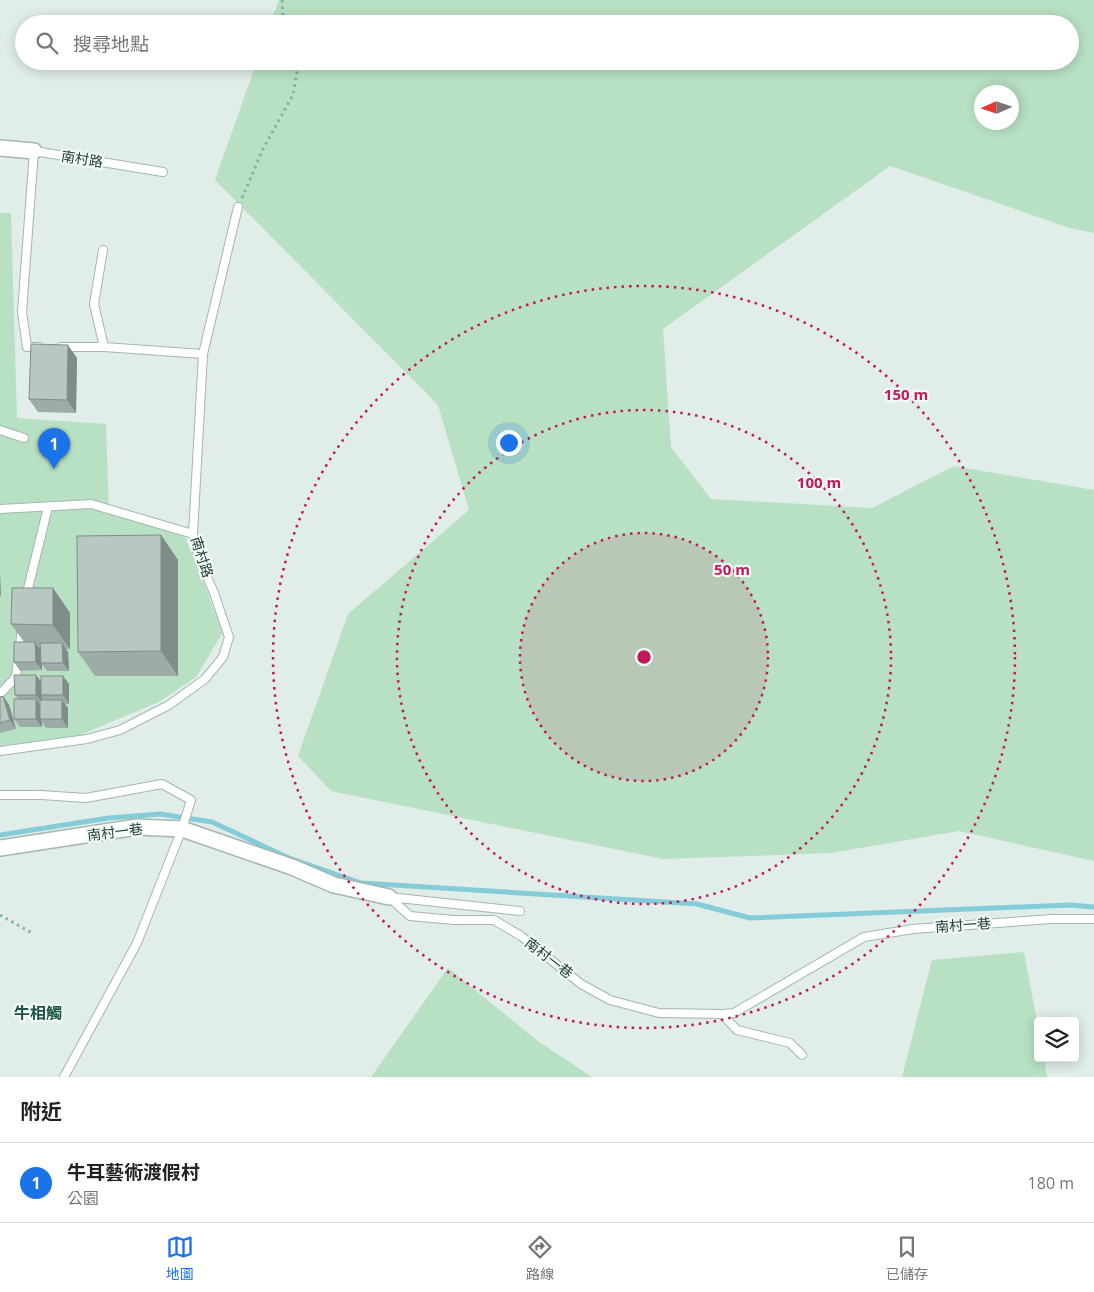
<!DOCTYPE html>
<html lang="zh-TW">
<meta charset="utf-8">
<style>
:root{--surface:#fff;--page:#f2f2f2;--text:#222;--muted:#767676;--line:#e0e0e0;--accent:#1a73e8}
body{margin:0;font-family:"Open Sans","Noto Sans TC",sans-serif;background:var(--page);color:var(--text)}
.controls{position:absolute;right:15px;bottom:15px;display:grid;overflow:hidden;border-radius:5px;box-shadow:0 2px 12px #0003}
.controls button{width:45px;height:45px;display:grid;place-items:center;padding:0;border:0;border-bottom:1px solid var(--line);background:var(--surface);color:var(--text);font:25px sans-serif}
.compass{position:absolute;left:974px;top:85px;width:45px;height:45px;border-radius:50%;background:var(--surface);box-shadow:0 2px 12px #0003;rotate:267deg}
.you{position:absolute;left:508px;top:442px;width:18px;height:18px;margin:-12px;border:4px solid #fff;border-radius:50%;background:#1a73e8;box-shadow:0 0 0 8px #1a73e833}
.badge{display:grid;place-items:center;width:32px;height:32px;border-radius:50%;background:var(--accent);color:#fff;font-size:16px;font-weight:700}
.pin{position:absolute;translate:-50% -41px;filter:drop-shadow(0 1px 2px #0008)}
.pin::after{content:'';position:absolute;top:26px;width:18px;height:15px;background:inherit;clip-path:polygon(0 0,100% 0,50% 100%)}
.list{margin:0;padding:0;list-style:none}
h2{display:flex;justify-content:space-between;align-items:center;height:65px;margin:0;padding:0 20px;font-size:21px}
h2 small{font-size:16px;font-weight:400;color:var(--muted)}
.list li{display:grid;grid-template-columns:32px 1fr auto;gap:15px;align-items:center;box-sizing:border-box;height:80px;padding:0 20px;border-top:1px solid var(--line)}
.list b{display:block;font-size:19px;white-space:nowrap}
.list p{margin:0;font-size:16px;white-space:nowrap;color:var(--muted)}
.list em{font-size:16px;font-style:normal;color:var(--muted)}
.icon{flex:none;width:28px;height:28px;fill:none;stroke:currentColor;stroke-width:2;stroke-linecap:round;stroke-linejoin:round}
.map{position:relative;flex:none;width:1094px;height:1077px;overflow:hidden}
.search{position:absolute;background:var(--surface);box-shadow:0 2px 12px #0003;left:15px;right:15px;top:15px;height:55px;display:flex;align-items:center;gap:12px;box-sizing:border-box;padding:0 18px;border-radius:28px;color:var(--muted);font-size:19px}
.sheet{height:145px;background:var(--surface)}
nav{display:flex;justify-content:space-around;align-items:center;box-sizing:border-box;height:70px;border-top:1px solid var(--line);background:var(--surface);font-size:14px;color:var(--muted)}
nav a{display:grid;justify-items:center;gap:2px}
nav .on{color:var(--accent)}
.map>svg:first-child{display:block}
.green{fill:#b8e0c3;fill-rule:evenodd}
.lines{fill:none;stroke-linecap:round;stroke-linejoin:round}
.stream{stroke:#84ccd7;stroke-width:5}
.lane-casing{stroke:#a3b6af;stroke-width:10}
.street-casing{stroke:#a3b6af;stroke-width:18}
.path{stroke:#7fb4a3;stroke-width:3;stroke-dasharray:2.5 4;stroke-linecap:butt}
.lane{stroke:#fff;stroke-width:8}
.street{stroke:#fff;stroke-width:15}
.wall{fill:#9daca6}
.shaded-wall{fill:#7f8c87}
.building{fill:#b6c8c1;stroke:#7f8c87}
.ring{fill:none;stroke:#c2185b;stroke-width:2.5;stroke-dasharray:2.5 5}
.labels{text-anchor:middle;stroke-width:4.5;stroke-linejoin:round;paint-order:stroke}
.street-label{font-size:14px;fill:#204037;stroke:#f2f9f6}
.quarter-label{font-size:16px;font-weight:bold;fill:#1a5445;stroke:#f2f9f6}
.centre{fill:#c2185b;stroke:#f2f9f6;stroke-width:2.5}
.ring-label{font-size:15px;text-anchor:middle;font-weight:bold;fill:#c2185b;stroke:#f2f9f6;stroke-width:4.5;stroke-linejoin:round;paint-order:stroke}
</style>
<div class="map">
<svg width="1094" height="1077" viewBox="0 0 1094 1077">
<rect width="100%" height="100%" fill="#e1ede8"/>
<g class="green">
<path d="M279,0h815v233l-24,-5 -180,-62 -227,163 8,118 40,52 161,9 82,-42 140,24v371l-135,-30 -128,22 -168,6 -332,-68 -33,-35 50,-142 121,-104 -31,-105 -223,-225 42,-119h813v-37h-800zM982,92h30v30h-30z"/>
<path d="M0,213h11l6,205 89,6 3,89 76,24 38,95 -27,45 -37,25 -79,33 -80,11z"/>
<path d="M1024,952l14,75v31h6l3,19h-145l30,-117z"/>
<path d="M448,968l91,74 53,35h-221z"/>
</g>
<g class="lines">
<path class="stream" d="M0,835l109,-17 51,-4 52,8 77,36 72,25 336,21 53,14 320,-13 24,2"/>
<defs>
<g id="lane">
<path d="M103,250l-9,54 10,43"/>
<path d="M39,347h-12l-5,-35 12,-161 129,21"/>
<path d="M61,347h43l99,7"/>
<path d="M0,430l24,8"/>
<path d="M0,509l91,-5 102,30"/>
<path d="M26,597l22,-90"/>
<path d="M0,694l16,-17 6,-48"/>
<path d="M0,751l87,-12 33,-9 49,-25 36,-26 18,-22 6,-20 -15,-44 -16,-37 -5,-22 10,-180 35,-147"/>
<path d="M0,795h41l45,3 76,-14 29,16 -9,29 -45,114 -73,134"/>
<path d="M389,897l21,19 44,4h40l27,16 60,48 29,16 49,13 63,1 12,-1 130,-76 49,-8 139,-10h42"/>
<path d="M389,897l131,14"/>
<path d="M722,1014l15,16 53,13 12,12"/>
</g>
<g id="street">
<path d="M0,148l34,3"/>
<path d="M0,848l137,-21 45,2 110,38 42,18 55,12"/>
</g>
</defs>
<use href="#lane" class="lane-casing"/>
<use href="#street" class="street-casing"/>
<g class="path">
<path d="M282,0l1,16 3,8"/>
<path d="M242,198l21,-49 30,-54 6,-34"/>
<path d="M0,915l32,18"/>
</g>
<use href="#lane" class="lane"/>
<use href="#street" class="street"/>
</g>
<g class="wall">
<path d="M77,358l-1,55 -38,-1 -9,-13z"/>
<path d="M161,535l17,25v116h-83l-17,-24z"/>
<path d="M53,588l17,25v36h-4l2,3 1,19h-22l-5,-7v6l-22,1 -6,-9 10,-20 -13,-18z"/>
<path d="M36,675l5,7 28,2v20h-4l3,4v20h-22l-4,-6v5h-22l-6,-8 4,-20 -3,-4z"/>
<path d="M0,697l9,8 7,24 -16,4z"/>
</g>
<g class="shaded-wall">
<path d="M68,345l9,13 -1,55 -9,-13z"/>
<path d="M161,535l17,25v116l-17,-25z"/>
<path d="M0,570v1l1,25 -1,-1z"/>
<path d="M53,588l17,25v36l-17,-24z"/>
<path d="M35,642l6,9v12l1,1v6l-6,-8z"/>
<path d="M62,643l6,9 1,19 -6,-8z"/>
<path d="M36,675l6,8 -1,12 1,2v6l-6,-8z"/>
<path d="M63,676l6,8v20l-6,-9z"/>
<path d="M3,696l6,9 7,24 -6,-9z"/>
<path d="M36,699l6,9 -2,11 2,3v5l-6,-8z"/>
<path d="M62,700l6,8v20l-6,-9z"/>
</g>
<g class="building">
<path d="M31,344l37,1 -1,55 -38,-1z"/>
<path d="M161,535v116l-83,1 -1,-116z"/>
<path d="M12,588h41v37l-42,-1z"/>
<path d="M14,642h21l1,20h-22z"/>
<path d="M40,643h22l1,20h-22z"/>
<path d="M14,675h22v20h-21z"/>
<rect x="41" y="676" width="22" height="19"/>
<path d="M3,696l7,24 -10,3v-26z"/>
<rect x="14" y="699" width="22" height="20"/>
<rect x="40" y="700" width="22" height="19"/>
</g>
<circle cx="644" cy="657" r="124" fill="#c2185b" fill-opacity=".12"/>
<g class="ring">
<circle cx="644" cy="657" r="124"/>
<circle cx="644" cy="657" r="247"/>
<circle cx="644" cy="657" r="371"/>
</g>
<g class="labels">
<g class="street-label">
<text transform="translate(82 159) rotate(9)" y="5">南村路</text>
<text transform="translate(202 557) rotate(72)" y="5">南村路</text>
<text transform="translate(115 832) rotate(-7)" y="5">南村一巷</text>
<text transform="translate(963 925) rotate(-4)" y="5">南村一巷</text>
<text transform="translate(549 958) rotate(38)" y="5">南村一巷</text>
</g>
<g class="quarter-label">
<text x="38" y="1019">牛相觸</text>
</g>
</g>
<circle cx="644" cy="657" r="8" class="centre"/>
<g class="ring-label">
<text x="906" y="400">150 m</text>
<text x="819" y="488">100 m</text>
<text x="732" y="575">50 m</text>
</g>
</svg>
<div class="controls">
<button><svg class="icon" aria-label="layers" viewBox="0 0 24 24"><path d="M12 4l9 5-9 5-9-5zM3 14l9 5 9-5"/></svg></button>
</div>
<svg class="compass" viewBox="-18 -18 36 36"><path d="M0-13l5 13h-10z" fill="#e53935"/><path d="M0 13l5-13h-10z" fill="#767676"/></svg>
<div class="you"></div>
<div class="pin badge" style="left:54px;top:469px">1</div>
<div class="search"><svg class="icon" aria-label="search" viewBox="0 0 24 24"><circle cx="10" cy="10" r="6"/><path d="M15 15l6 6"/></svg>搜尋地點</div>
</div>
<section class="sheet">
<h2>附近<small></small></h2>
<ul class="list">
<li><span class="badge">1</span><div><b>牛耳藝術渡假村</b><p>公園</p></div><em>180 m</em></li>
</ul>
</section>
<nav>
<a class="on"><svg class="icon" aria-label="map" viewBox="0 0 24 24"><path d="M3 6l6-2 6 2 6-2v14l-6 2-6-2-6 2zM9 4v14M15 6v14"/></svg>地圖</a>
<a><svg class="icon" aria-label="directions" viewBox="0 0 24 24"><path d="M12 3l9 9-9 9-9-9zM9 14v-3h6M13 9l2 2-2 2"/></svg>路線</a>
<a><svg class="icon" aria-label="saved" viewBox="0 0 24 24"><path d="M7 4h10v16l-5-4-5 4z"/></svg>已儲存</a>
</nav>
